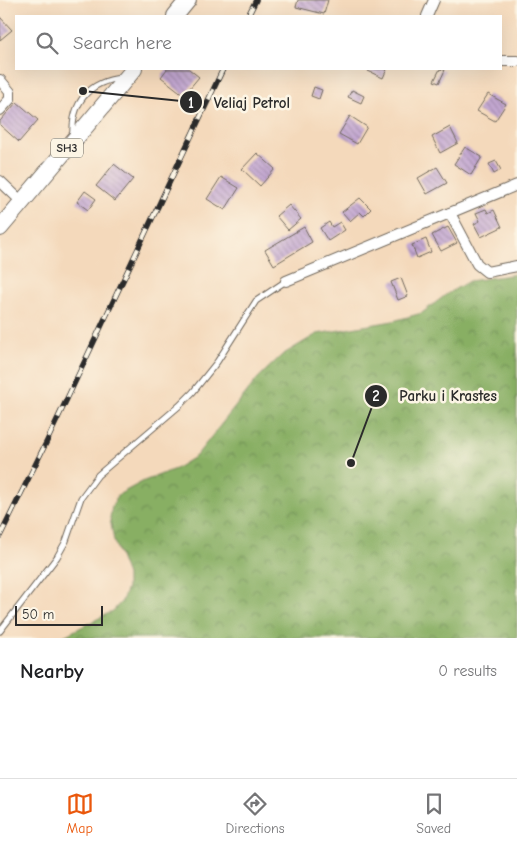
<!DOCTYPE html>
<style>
:root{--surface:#fff;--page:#f2f2f2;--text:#202124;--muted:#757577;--line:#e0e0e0;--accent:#ea580c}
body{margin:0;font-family:"Comic Neue",sans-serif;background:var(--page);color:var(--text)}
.scale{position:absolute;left:15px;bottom:12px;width:88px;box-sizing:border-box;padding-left:5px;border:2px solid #2b2b2b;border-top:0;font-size:14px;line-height:18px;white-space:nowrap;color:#2b2b2b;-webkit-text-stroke:4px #fcf5e5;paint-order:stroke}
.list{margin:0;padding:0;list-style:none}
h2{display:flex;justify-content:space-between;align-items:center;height:65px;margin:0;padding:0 20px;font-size:21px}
h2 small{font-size:16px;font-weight:400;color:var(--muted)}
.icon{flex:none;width:28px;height:28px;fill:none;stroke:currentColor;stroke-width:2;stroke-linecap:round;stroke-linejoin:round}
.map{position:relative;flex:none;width:517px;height:638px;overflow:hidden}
.search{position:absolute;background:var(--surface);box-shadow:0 5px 20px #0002;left:15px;right:15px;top:15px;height:55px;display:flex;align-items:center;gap:12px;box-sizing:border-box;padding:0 18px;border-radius:0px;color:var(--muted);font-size:19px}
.sheet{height:140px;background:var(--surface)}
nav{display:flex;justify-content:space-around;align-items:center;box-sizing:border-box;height:70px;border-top:1px solid var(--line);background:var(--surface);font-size:14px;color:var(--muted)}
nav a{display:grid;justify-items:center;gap:2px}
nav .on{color:var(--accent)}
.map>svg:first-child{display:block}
.forest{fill:url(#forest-crowns);stroke:#5a6d48}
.building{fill:url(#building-back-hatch)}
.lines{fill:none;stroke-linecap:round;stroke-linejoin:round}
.lane-casing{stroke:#71685d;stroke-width:7}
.street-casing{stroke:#71685d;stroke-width:12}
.primary-casing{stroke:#71685d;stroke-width:18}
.lane{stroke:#fff;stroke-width:5}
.street{stroke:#fff;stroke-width:10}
.primary{stroke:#fff;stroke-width:16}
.rail-casing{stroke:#2b2b2b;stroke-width:5.5}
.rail{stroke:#fcf5e5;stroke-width:4;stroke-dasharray:11;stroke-linecap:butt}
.labels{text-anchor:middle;stroke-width:5;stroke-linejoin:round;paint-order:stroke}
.shield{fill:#fcf5e5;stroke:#6a6863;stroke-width:1}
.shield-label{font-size:12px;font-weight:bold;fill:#2b2b2b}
.leader{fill:none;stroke:#2b2b2b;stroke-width:2}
.callout-dot{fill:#2b2b2b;stroke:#fcf5e5;stroke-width:2}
.mark-label{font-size:15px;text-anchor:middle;font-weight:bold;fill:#fff}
.callout-label{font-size:15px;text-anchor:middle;font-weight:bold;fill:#2b2b2b;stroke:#fcf5e5;stroke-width:5;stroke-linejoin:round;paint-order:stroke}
</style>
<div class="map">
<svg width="517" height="638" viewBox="0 0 517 638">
<defs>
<pattern id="forest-crowns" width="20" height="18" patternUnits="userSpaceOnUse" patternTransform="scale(1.25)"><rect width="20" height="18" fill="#88af64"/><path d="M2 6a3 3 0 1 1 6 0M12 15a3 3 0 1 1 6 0" fill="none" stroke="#6f8f53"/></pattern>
<pattern id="building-back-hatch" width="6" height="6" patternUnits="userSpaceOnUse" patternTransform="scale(1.25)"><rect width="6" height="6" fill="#c3a7d1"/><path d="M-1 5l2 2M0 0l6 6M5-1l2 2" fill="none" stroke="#9f88aa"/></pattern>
</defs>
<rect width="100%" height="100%" fill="#fcf5e5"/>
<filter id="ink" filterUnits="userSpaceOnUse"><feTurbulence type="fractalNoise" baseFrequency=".02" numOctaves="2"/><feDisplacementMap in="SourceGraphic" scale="10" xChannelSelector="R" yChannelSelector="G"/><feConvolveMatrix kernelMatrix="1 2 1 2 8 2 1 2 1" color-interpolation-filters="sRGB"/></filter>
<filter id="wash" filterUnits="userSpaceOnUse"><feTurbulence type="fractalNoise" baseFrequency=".0096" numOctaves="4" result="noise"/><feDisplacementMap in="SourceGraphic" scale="20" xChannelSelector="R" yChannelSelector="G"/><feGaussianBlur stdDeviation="1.12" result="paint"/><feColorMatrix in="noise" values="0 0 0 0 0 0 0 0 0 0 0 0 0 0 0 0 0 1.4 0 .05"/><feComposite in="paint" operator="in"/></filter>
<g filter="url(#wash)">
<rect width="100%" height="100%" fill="#f4d9bb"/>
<path class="forest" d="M517,274v364h-457l53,-27 9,-10 5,-13v-13l-13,-34 -4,-23 2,-12 6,-11 26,-14 31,-12 21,-13 62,-78 24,-23 35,-21 76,-13 29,-8 25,-19 22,-13z"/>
<g id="blocks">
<g class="building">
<path d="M298,0h30l-4,14 -28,-7z"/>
<path d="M0,17l12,13 -12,10z"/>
<path d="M167,69h22l10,8 -15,18 -23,-18z"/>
<path d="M369,69h18l-4,9 -15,-7z"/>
<path d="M440,69l5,1 -6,13 -5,-2z"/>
<path d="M314,87l8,3 -3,9 -8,-3z"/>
<path d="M352,90l12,6 -3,7 -13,-6z"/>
<path d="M488,94l18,10 -11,17 -18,-10z"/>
<path d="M17,102l21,18 -19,22 -19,-17v-4z"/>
<path d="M350,116l17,11 -10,17 -18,-10z"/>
<path d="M450,127l8,16 -18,10 -8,-16z"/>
<path d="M465,147l17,10 -11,18 -17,-11z"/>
<path d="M257,153l18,16 -15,17 -18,-17z"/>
<path d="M496,161l5,9 -7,4 -5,-10z"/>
<path d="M114,164l19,15 -18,22 -19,-15z"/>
<path d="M437,167l10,16 -20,11 -9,-16z"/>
<path d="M221,177l18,11 -14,22 -18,-11z"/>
<path d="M85,191l11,8 -8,11 -11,-8z"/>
<path d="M360,198l11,11 -7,7 -4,-4 -10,9 -8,-9z"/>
<path d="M289,205l12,14 -13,11 -12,-14z"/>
<path d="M486,209l2,4 6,-3 8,17 -21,10 -7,-13 6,-3 -4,-8z"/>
<path d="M329,222l3,5 8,-5 5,8 -17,11 -8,-13z"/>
<path d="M304,227l8,15 -38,23 -9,-15z"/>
<path d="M448,227l9,16 -16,8 -9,-16z"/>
<path d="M426,239l5,13 -14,6 -5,-13z"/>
<path d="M401,278l7,18 -10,4 -7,-18z"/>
</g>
</g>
</g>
<g filter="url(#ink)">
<use href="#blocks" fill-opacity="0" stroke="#71685d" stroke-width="1"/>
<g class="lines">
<defs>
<g id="lane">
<path d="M73,136c-2,-33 16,-55 49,-58"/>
<path d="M0,631l57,-74 9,-16 15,-43 17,-23 81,-69 14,-14 24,-30 39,-61 30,-20"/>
</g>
<g id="street">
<path d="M427,16l7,-16"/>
<path d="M501,61h16"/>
<path d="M0,80l10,12v7l-10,11"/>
<path d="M0,181l21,20"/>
<path d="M450,213l27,51 10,8 30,-6"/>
<path d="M286,281l231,-96"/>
</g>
<g id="primary">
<path d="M175,16l13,-16"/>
<path d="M0,228l134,-159"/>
</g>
</defs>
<use href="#lane" class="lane-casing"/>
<use href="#street" class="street-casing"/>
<use href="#primary" class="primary-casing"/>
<use href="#lane" class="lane"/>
<use href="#street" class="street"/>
<use href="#primary" class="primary"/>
<defs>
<g id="rail">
<path d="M248,16l8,-16"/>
<path d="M0,536l47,-95 176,-372"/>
</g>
</defs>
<use href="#rail" class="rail-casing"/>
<use href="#rail" class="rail"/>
</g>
</g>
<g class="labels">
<rect class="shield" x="51" y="138.5" width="32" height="19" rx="4"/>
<g class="shield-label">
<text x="67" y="152">SH3</text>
</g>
</g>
<path class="leader" d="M83 91L191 102M351 463L376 396"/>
<g class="callout-dot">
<circle cx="83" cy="91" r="5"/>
<circle cx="351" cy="463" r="5"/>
<circle cx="191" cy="102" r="12"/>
<circle cx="376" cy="396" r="12"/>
</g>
<g class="mark-label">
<text x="191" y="108">1</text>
<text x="376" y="401">2</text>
</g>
<g class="callout-label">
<text x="252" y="108">Veliaj Petrol</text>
<text x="448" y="401">Parku i Krastes</text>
</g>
</svg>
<div class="scale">50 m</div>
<div class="search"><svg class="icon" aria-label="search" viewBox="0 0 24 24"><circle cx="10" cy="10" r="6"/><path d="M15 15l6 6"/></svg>Search here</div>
</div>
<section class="sheet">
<h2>Nearby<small>0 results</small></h2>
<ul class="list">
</ul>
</section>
<nav>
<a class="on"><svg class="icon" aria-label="map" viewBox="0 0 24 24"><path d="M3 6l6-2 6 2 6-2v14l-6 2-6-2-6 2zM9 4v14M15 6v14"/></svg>Map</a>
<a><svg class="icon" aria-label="directions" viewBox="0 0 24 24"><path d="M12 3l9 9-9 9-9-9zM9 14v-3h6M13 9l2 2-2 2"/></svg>Directions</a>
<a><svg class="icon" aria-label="saved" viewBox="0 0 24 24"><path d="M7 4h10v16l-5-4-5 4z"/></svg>Saved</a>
</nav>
